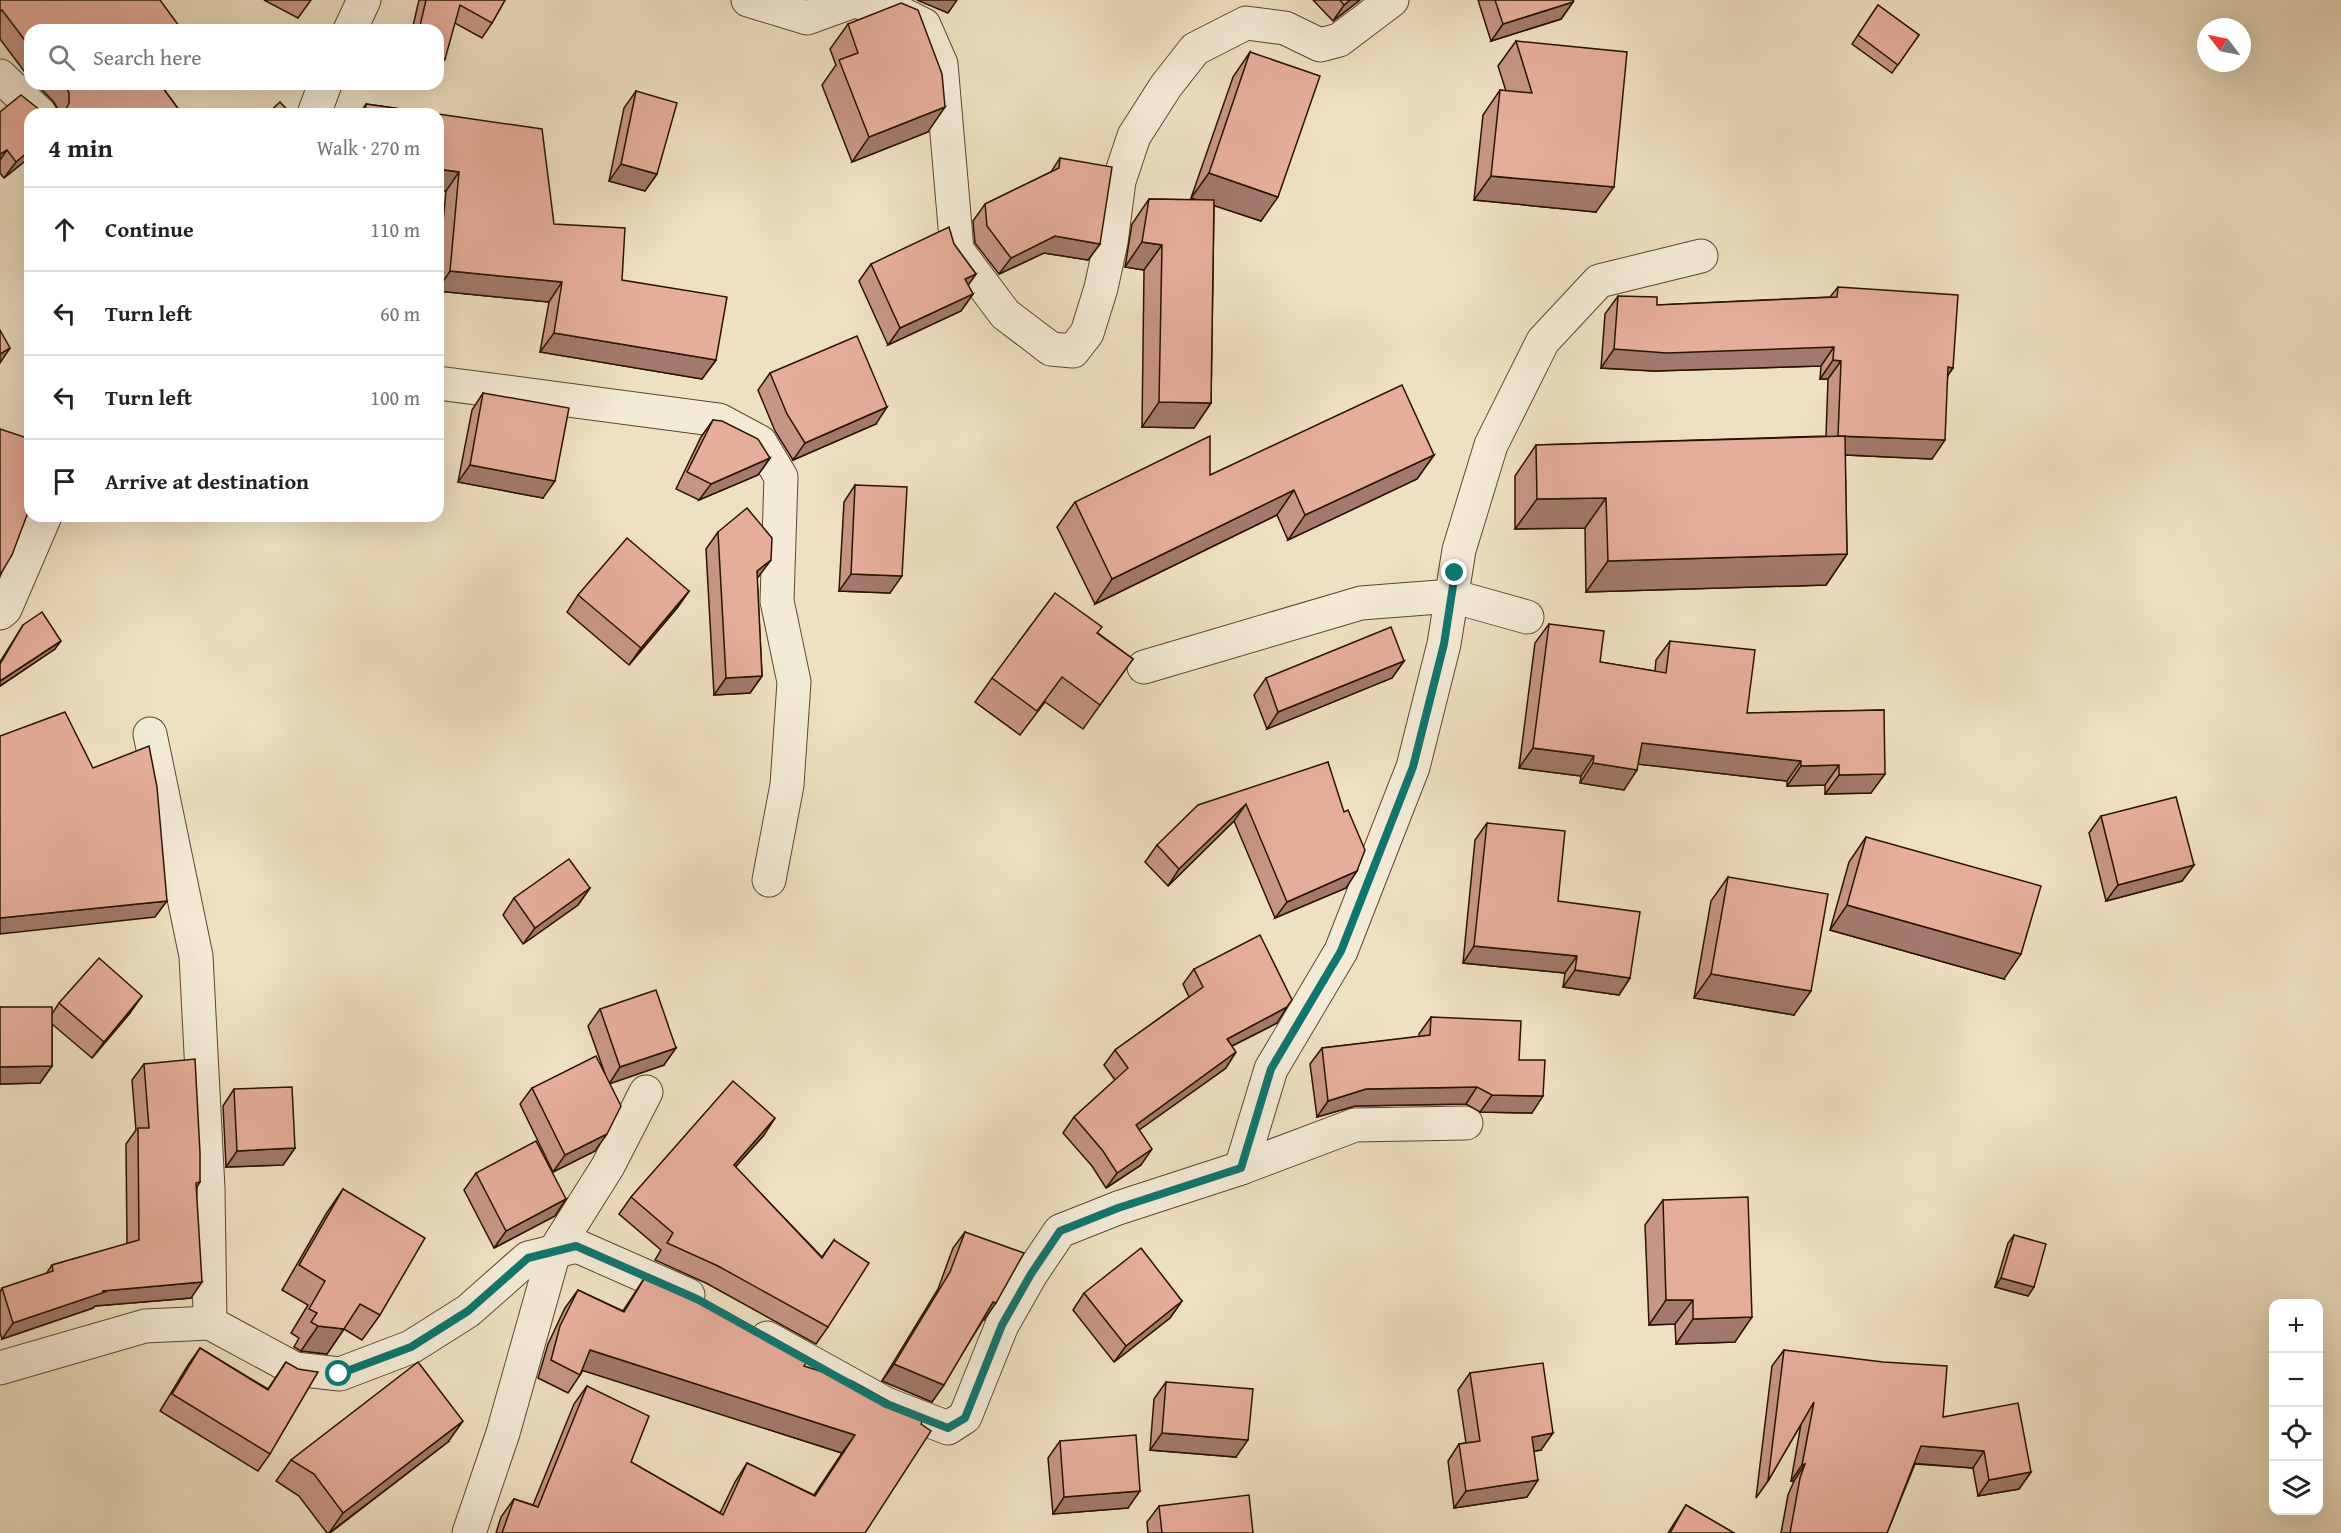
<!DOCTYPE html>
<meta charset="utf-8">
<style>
:root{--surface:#fff;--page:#f2f2f2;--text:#222;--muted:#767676;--line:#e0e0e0}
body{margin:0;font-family:"Gentium Book Plus",serif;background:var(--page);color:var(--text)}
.controls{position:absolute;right:18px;bottom:18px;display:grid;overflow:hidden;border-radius:12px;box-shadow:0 6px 24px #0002}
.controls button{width:54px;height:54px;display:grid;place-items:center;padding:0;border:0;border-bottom:2px solid var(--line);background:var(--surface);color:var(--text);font:30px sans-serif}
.compass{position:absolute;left:2197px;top:18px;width:54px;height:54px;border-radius:50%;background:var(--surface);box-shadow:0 6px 24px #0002;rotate:302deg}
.stop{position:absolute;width:18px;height:18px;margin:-14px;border:4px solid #0f766e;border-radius:50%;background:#fff}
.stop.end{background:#0f766e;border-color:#fff;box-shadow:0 2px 6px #0008}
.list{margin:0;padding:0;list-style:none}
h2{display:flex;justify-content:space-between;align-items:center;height:78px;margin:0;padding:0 24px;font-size:26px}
h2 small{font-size:20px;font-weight:400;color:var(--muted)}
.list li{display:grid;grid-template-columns:39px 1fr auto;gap:18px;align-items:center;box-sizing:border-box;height:84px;padding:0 24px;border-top:2px solid var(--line)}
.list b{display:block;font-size:22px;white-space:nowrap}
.list em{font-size:20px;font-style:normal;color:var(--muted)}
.icon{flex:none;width:33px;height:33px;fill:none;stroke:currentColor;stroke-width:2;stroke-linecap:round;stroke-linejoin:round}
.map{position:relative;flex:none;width:2341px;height:1533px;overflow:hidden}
.search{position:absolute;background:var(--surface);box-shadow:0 6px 24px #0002;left:24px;top:24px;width:420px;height:66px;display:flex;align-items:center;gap:15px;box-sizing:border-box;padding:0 21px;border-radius:18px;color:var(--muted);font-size:22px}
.panel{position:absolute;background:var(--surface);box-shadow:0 6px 24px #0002;left:24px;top:108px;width:420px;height:414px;border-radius:18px}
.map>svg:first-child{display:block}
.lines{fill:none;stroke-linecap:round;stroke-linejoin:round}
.minor-casing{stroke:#5a4730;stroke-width:35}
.minor{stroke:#f4ebd7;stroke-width:33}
.wall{fill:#c79585;stroke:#291400;stroke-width:1.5}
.shaded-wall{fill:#a2796c;stroke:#291400;stroke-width:1.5}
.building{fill:#e7ad9b;stroke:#291400;stroke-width:1.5}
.route{stroke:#0f766e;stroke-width:8}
</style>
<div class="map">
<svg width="2341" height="1533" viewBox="0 0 2341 1533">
<rect width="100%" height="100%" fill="#eee0c2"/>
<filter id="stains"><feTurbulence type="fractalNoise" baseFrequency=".00333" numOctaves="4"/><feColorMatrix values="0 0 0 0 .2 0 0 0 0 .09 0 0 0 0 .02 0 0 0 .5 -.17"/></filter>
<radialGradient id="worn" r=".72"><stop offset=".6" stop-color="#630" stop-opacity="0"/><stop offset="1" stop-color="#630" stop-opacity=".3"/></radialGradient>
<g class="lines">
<defs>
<g id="minor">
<path d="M748,0l59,18 47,-17 44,11 26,13 17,39 16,186 48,64 46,35 22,2 14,-18 14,-45 10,-46 8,-61 15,-45 32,-50 29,-37 51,-26 39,5 35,17 19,-5 53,-40"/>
<path d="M350,30l14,-30"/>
<path d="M0,76l40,38"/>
<path d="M314,114l11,-30"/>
<path d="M438,383l281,37 41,22 21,35 -4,124 17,81 -7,103 -18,95"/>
<path d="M0,613l5,-4 40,-93"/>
<path d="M1144,667l217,-64 91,-7 75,21"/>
<path d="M150,734l46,222 12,233 2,134"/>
<path d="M1241,1168l30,-99 70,-118 72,-184 31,-123 15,-94 32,-105 52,-104 56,-60 102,-25"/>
<path d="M767,1338l119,66 62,24 17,-11 37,-92 29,-51 29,-43 58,-23 123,-40 114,-43 111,-2"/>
<path d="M0,1368l145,-42 65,-3 85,46 45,5 71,-27 57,-36 60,-53 49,-12 111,49"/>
<path d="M469,1533l34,-100 51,-181 54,-86 38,-74"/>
</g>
</defs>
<use href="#minor" class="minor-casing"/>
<use href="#minor" class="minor"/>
</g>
<g class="wall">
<path d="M0,0l30,30v49l-30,-40z"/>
<path d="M264,0h47l-13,18z"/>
<path d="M419,0h86l-13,23 -10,15 -27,-15 -17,7h-26z"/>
<path d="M1313,0h47l-27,21z"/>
<path d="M1478,0h95v2l-12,17 -70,22z"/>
<path d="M1878,5l41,30 -27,38 -40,-29z"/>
<path d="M848,24l80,108 -76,30 -30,-77 14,-20 -6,-16z"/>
<path d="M1516,41l80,171 -122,-12 9,-85 17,-25 6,1 -8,-25z"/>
<path d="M1250,52l11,169 -47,-16 -3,198 -17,25 -52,-1 2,-157 -19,-3 7,-43 17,-25 49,1 -7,-2 42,-121z"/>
<path d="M36,84h124l22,30h-124v-5l-5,-8z"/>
<path d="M636,91l21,83 -12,17 -36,-10 15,-73z"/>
<path d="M366,104l70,10h-77z"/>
<path d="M0,112l30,45 -26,21 -4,-5z"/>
<path d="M438,114l116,110 68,56 94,80 -14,19 -162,-27 9,-50 -111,-11v-15l8,-85z"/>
<path d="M1060,158l40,86 -12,16 -44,-7 -45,21 -24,-31 -2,-22 12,-17 66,-32z"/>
<path d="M954,244l22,30 -8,11 5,9 -12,17 -73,34 -29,-64 12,-17z"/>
<path d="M1838,287l115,81 -5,7 -16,84 -87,-4 2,99 -21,31 -240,7 -1,-64 -70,1v-53l21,-31 290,-9 2,-57h-8l1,-13 -167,5 -53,-3 4,-54 13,-18 39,9 173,-8z"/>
<path d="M770,373l106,51 -83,36 -18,-29 -17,-41z"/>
<path d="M483,393l60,105 -85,-16 14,-72z"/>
<path d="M713,420l57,38 -12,17 -59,25 -23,-11 25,-52z"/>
<path d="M1434,455l-17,24 -129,61 -11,-25 -182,89 -38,-77 18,-25z"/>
<path d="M855,485l35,108 -51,-2 5,-89z"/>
<path d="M718,532l41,44 -2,2 5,98 -12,17 -36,2 -8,-146z"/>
<path d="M689,591l-12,17 -48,57 -62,-53 11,-17z"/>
<path d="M1549,624l51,38 55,9 1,-11 14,-19 77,72 137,-3 -13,83 -46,1v-9l-38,1v-5l-149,-17 -14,26 -44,-7 1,-7 -62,-8 16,-125z"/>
<path d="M23,625l32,24 -55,37v-24z"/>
<path d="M1098,633l35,26 -50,70 -38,-27 -25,33 -45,-33 17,-24z"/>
<path d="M1404,661l-12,17 -125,51 -13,-34 12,-17z"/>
<path d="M1328,762l18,126 -71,30 -41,-97 -66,65 -23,-24 12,-17z"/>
<path d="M2101,816l93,49 -12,16 -76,20 -17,-68z"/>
<path d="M1487,823l71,78 72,77 -11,17 -56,-8 2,-14 -102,-10 12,-123z"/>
<path d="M1866,837l138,142 -174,-49 19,-68z"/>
<path d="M1728,877l66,138 -100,-17 17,-97z"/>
<path d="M590,888l-12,17 -55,39 -20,-29 11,-17z"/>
<path d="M1194,969l83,54 -45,23 -6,22 -87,62 2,35 -35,23 -14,-22 -29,-33 11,-16 41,-37 -11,-15 11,-15 74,-53 -6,-13z"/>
<path d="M59,1003l71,10 -38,45 -40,-34v42l-12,17 -40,1v-77l52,7z"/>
<path d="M600,1009l64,56 -54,18 -15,68 -42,21 -33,-68 12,-16 73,-14 -17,-48z"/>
<path d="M1431,1017l88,43 13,53 -52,-1 -14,-8 -111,2 -38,11 -7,-53 12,-16 97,-11v-3z"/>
<path d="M144,1064l56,118 -3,5 -6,111 -96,8 -2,2 -91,31 -2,-6v-41l2,-4 44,-14 6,-9 75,-21 -1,-100 10,-14 -4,-50z"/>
<path d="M234,1089l61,59 -12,17 -57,2 -3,-61z"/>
<path d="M764,1135l-29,32 87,90 12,-17 -6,87 -12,17 -110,-61 -51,-23 6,-10 -42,-36 12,-17z"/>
<path d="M476,1173l90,26 -11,17 -61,32 -30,-58z"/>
<path d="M343,1189l37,126 -18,25 -18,-11 -17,25 -26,-3 -7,-4 5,-9 -8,-5 17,-28 -26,-15 44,-76z"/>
<path d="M1663,1200l72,142 -59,2 -1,-20 -26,1 -4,-100z"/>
<path d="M965,1232l19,88h-1l-51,82 -50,-21 56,-92 15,-41z"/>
<path d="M2014,1235l20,52 -6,9 -33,-9 13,-44z"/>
<path d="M647,1274l157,92 117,58 -56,109h-369l5,-16 13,-18 19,6 41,-101 13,-18 44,76 89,51 15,-31 12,-19 67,32 28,-42 -259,-83 -3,5 -12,18 -30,-15 10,-34 17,-36 13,-18 45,21z"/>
<path d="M1084,1293l98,8 -12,17 -56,44 -41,-52z"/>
<path d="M200,1348l68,41 18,-27 -16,92 -12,17 -98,-60 28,-46z"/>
<path d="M1784,1350l159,67 88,55 -12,17 -41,7 -5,-28 -58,-4 -28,69h-106l7,-38 6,-14h-3l10,-57 -33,57 -12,17 16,-132z"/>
<path d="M1470,1373l71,77 -7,1 -7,46 -73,11 -6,-47 11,-17 7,-1 -8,-53z"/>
<path d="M1166,1382l70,75 -86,-7 4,-51z"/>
<path d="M1060,1441l68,67 -75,6 -5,-56z"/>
<path d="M448,1442l-118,91h-3l-28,-37 -23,-15 15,-21z"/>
<path d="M1686,1505l48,28h-66z"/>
<path d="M1159,1506l94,27h-105l-1,-11z"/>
</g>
<g class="shaded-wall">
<path d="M917,0h40l-9,13z"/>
<path d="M1350,0h10l-27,21 11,-16z"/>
<path d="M1573,2l-12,17 -70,22 12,-17z"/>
<path d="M438,57l7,2 -7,10z"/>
<path d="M945,107l-17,25 -76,30 17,-25z"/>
<path d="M7,150l-7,10v-6z"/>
<path d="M30,150v7l-26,21 12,-16z"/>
<path d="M621,164l36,10 -12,17 -36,-10z"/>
<path d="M438,169l21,3 -13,19 -8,-1z"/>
<path d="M1209,173l69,24 -17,24 -70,-23z"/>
<path d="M1491,176l123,11 -18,25 -122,-12z"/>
<path d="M1055,236l45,8 -12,16 -44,-7 -45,21 12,-16z"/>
<path d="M1142,242l20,3 -18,25 -19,-3z"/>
<path d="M450,271l112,11 -13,20 -111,-11v-2z"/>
<path d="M976,274l-12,17 1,-12z"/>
<path d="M973,294l-12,17 -73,34 12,-17z"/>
<path d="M554,333l162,27 -14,19 -162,-27z"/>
<path d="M1834,347l-13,19 -167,5 -53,-3 13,-19z"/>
<path d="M10,348l-10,15v-9z"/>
<path d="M1833,360l8,1 -13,18h-8z"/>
<path d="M1948,367l5,1 -13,18z"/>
<path d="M1159,402l52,1 -17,25 -52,-1z"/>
<path d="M887,407l-11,17 -83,36 12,-17z"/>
<path d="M1838,436l107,4 -13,19 -107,-5z"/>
<path d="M1434,455l-17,24 -129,61 17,-25z"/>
<path d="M770,458l-12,17 -59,25 12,-16z"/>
<path d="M470,465l85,16 -12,17 -85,-16z"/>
<path d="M1294,490l-17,25 -182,89 17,-25z"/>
<path d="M1606,498l-21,30 -70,1 22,-30z"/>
<path d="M1847,554l-21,31 -240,7 22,-31z"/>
<path d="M771,560l-12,16 -14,12 12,-17z"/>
<path d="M851,574l51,2 -12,17 -51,-2z"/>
<path d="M689,591l-12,17 -48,57 12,-17z"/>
<path d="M61,641l-6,8 -55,37v-5z"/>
<path d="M1404,661l-12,17 -125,51 11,-17z"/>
<path d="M762,676l-12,17 -36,2 12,-17z"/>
<path d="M1642,743l159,18 -14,20 -159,-18z"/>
<path d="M1533,748l61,8 -13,20 -62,-8z"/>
<path d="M1593,763l44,7 -13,20 -44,-7z"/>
<path d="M1839,765l-14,20 -38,1 14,-20z"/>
<path d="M1885,774l-14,19 -46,1 14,-19z"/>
<path d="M1246,804l-12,17 -66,65 11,-17z"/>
<path d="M2194,865l-12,16 -76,20 12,-16z"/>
<path d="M1357,871l-11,17 -71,30 12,-16z"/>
<path d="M590,888l-12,17 -55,39 12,-16z"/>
<path d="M167,901l-12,16 -155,17v-16z"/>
<path d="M1847,905l174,49 -17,25 -174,-49z"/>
<path d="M1474,946l103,10 -12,17 -102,-10z"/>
<path d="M1575,970l55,8 -11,17 -56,-8z"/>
<path d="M1711,974l100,17 -17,24 -100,-17z"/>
<path d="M142,996l-12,17 -38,45 12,-16z"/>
<path d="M1287,1007l-10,16 -61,31 11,-15z"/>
<path d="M676,1048l-12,17 -55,19 11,-17z"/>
<path d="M1236,1052l-10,16 -101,72 11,-15z"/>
<path d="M52,1066l-12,17 -40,1v-17z"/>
<path d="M1477,1087l-11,17 -111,2 -38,11 11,-16 38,-12z"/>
<path d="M1492,1095l51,1 -11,17 -52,-1z"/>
<path d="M775,1118l-11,17 -42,47 12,-17z"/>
<path d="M607,1134l-12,17 -42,21 12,-17z"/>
<path d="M295,1148l-12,17 -57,2 11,-16z"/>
<path d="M1152,1149l-11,16 -35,23 11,-15z"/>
<path d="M566,1199l-11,17 -61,32 12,-17z"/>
<path d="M2001,1278l33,9 -6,9 -33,-9z"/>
<path d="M202,1282l-11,16 -96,8 -2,2 -91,31 11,-16 89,-32z"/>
<path d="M1666,1300h27l-18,24 -26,1z"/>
<path d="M1182,1301l-12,17 -56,44 12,-16z"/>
<path d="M993,1302l3,1 -12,17 -2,-1z"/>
<path d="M1752,1317l-17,25 -59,2 17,-25z"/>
<path d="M318,1326l26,3 -17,25 -26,-3z"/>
<path d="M590,1350l265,85 -13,18 -264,-84z"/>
<path d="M894,1364l50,21 -12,17 -50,-21z"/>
<path d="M463,1421l-15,21 -119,91 14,-20z"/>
<path d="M1162,1433l86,7 -12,17 -86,-7z"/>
<path d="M1553,1433l-12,17 -21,4 12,-17z"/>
<path d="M1921,1446l63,5 -11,17 -63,-5z"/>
<path d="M1805,1464l-11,17h-3l11,-16z"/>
<path d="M2031,1472l-12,17 -41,7 11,-16z"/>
<path d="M1538,1480l-11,17 -73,11 12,-17z"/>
<path d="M1140,1491l-12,17 -75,6 11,-17z"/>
</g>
<g class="building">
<path d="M0,0h160l22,30h-152v17l-28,-37 -2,2z"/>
<path d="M426,0h79l-13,23 -32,-18 -15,54 -7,-2v-27h-19z"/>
<path d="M1340,0h10l-6,5z"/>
<path d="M1495,0h78v2l-70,22z"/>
<path d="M901,3l17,7 24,64 3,33 -76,30 -30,-77 19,-7 -10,-29z"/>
<path d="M1878,5l41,30 -21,30 -40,-30z"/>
<path d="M1516,41l111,11 -13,135 -123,-11 9,-86 32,3z"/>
<path d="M1250,52l70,24 -42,121 -69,-24z"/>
<path d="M64,84h96l22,30h-100l-3,-4 -5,4h-14l5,-3 4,-8v-10z"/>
<path d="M636,91l41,12 -20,71 -36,-10z"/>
<path d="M21,95l24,19h-15v36l-14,12 -9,-12 -7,4v-42z"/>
<path d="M280,102l11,12h-24z"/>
<path d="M366,104l70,10h-71z"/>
<path d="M438,114l104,15 12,95 71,4 -3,52 105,17 -11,63 -162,-27 8,-51 -112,-11 9,-99 -21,-3z"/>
<path d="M1060,158l52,9 -12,77 -45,-8 -44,22 -24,-32 -2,-22 74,-36z"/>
<path d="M1149,199l65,1 -3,203 -52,-1 3,-157 -20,-3z"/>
<path d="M949,227l5,17 22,30 -11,5 8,15 -73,34 -29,-64z"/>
<path d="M1838,287l120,8 -5,73 -5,-1 -3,73 -107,-4 3,-75 -8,-1 1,-13 -167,6 -53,-4 4,-53 39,1v8l180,-8z"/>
<path d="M0,330l10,18 -10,6z"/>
<path d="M857,336l30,71 -82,36 -18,-29 -17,-41z"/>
<path d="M1402,385l32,70 -129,60 -11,-25 -182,89 -37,-77 135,-66v39z"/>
<path d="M483,393l86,15 -14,73 -85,-16z"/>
<path d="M713,420l9,1 36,18 12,19 -59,26 -24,-12z"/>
<path d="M0,429l30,10v68l-18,48 -12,20z"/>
<path d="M1845,436l2,118 -239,7 -2,-63 -69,1 -1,-54z"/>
<path d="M855,485l52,2 -5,89 -51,-2z"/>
<path d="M747,508l25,30 -1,22 -14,11 5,105 -36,2 -8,-146z"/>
<path d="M627,538l62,53 -48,57 -63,-53z"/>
<path d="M1055,593l47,34 -5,6 36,26 -33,46 -38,-28 -25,34 -45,-33z"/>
<path d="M42,612l19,29 -61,40v-17l23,-39z"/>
<path d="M1549,624l55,7 -4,31 66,11 4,-32 85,9 -8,63 137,-3 1,64 -46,1v-10l-38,1v-5l-159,-18 -5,27 -44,-7 1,-7 -61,-8z"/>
<path d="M1391,627l13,34 -126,51 -12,-34z"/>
<path d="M65,712l28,56 56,-22 8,41 10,114 -167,17v-182z"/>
<path d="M1328,762l16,50 4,-2 17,40 -8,21 -70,31 -41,-98 -67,65 -22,-24 41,-40z"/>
<path d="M2176,797l18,68 -76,20 -17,-69z"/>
<path d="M1487,823l78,8 -7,70 82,11 -10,66 -55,-8 2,-14 -103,-10z"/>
<path d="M1866,837l175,49 -20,68 -174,-49z"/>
<path d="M569,859l21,29 -55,40 -21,-30z"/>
<path d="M1728,877l100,17 -17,97 -100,-17z"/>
<path d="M1260,935l32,65 -5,7 -60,32 9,13 -100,73 16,24 -35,24 -14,-22 -29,-34 54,-49 -13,-18 88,-63 -9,-18z"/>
<path d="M99,958l43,38 -38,46 -45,-39z"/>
<path d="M656,990l20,58 -56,19 -20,-58z"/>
<path d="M0,1007h52v59l-52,1z"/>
<path d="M1431,1017l90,4 -2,39h26l-2,36 -51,-1 -15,-8 -111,2 -38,12 -6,-53 108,-13z"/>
<path d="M596,1056l25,50 -14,28 -42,21 -33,-67z"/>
<path d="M195,1059l5,94v29l-4,1 6,99 -100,9 3,1 -92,31 -11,-35 51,-17 -1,-6 87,-25 -1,-112h11l-5,-64z"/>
<path d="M733,1081l42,37 -41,47 88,93 12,-18 35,23 -41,64 -110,-61 -51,-23 6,-10 -42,-36z"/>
<path d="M292,1087l3,61 -58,3 -3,-62z"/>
<path d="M536,1141l30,58 -60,32 -30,-58z"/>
<path d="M343,1189l82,49 -45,77 -20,-11 -16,25 -26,-3 -7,-4 6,-9 -8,-4 16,-28 -26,-16z"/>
<path d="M1748,1197l4,120 -59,2v-19h-27l-3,-100z"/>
<path d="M965,1232l59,21 -28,50 -3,-1 -49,83 -50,-21 56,-92z"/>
<path d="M2014,1235l32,9 -12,43 -33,-9z"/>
<path d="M1141,1248l41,53 -56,45 -42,-53z"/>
<path d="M647,1274l54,24 108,60 -5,8 48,15 38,21 35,14 -4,8 10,7 -66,102h-363l12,-34 24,8 49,-121 62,30 -18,46 92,53 24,-52 68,33 40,-61 -265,-85 -10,25 -29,-15 9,-34 18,-36 46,22z"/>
<path d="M200,1348l68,42 18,-28 12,7 20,3 -48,82 -98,-60z"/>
<path d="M1784,1350l99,12 64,4 -4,51 75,-14 13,69 -42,8 -5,-29 -63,-5 -34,87h-97l10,-55 5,-14 -3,1 12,-63 -46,79z"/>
<path d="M418,1362l45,59 -120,92 -29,-39 -23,-14z"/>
<path d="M1543,1363l10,70 -21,4 6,43 -72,11 -7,-47 21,-3 -10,-68z"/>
<path d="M1166,1382l87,7 -5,51 -86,-7z"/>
<path d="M1136,1435l4,56 -76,6 -4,-56z"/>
<path d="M1249,1495l4,38h-91l-3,-27z"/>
<path d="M1686,1505l48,28h-64z"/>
</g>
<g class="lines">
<path class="route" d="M339,1374l72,-27 57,-36 60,-53 48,-12 121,53 189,105 62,24 17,-10 37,-93 29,-51 29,-43 58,-23 123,-40 30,-99 70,-118 72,-184 31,-123 11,-71"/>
</g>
<rect width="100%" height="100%" filter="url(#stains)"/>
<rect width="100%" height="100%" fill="url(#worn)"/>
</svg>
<div class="controls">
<button>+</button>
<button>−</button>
<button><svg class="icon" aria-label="locate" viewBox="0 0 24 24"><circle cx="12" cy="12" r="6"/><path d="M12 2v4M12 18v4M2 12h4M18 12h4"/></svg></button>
<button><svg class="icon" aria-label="layers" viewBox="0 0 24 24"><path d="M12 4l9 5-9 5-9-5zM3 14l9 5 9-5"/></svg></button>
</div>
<svg class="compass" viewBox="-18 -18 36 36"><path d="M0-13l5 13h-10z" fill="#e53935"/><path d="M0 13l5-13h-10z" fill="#767676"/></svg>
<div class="stop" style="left:339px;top:1374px"></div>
<div class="stop end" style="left:1455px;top:573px"></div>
<div class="search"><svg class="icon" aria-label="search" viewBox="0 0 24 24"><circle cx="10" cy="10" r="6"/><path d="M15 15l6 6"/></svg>Search here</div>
<section class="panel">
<h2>4 min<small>Walk · 270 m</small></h2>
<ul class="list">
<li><svg class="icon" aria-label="ahead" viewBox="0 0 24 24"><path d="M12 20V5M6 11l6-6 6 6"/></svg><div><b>Continue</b></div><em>110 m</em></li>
<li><svg class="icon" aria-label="left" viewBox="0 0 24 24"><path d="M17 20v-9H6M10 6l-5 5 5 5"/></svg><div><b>Turn left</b></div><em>60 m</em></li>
<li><svg class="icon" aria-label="left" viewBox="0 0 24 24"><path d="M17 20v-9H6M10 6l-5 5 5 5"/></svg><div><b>Turn left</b></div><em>100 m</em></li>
<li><svg class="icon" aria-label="arrive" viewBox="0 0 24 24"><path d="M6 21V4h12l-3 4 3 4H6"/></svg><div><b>Arrive at destination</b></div></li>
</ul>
</section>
</div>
